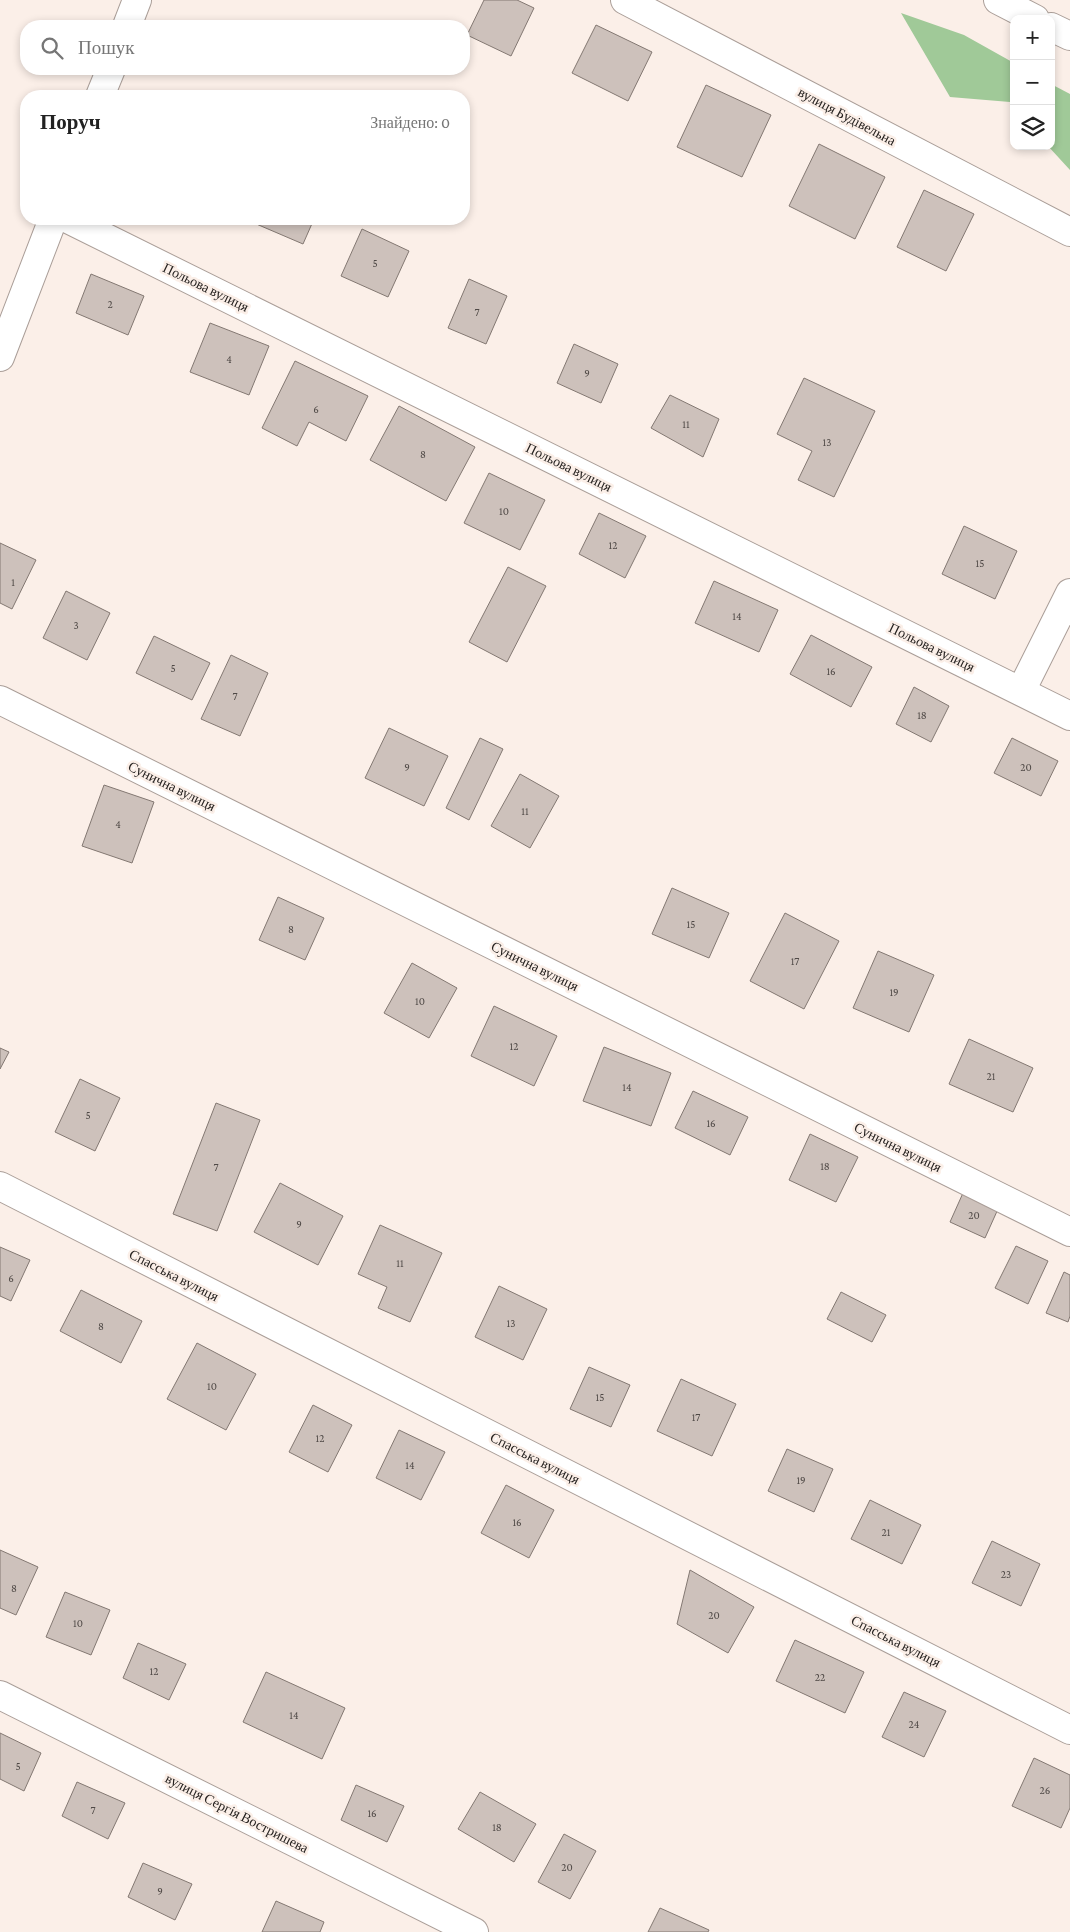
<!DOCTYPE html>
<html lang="uk">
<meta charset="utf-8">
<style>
:root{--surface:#fff;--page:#f6f6f6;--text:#222;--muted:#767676;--line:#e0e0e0}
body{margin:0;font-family:"Crimson Pro",serif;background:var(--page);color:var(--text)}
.controls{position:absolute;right:15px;top:15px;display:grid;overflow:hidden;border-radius:10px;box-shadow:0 2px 8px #0003}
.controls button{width:45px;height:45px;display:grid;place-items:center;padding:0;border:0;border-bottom:1px solid var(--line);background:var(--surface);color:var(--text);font:25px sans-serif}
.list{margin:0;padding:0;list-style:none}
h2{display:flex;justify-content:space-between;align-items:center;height:65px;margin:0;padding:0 20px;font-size:21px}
h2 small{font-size:16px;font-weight:400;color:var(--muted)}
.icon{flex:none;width:28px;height:28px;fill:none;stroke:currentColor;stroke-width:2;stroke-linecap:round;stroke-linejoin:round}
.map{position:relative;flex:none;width:1070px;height:1932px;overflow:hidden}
.search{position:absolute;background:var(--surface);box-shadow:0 2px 8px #0003;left:20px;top:20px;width:450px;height:55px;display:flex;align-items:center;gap:12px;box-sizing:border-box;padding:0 18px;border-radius:20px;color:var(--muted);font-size:19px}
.panel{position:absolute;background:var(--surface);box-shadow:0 2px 8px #0003;left:20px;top:90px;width:450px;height:135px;border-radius:20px}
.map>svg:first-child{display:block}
.forest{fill:#a0c998}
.building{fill:#cdc1bb;stroke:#837872}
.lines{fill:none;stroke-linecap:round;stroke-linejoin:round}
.street-casing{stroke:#aa9e98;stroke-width:30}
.secondary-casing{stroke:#aa9e98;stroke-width:30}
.street{stroke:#fff;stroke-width:28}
.secondary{stroke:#fff;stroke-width:28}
.labels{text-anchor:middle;stroke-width:5;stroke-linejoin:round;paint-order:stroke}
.number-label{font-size:11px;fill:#4f4946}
.street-label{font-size:14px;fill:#25211f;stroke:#fbefe8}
</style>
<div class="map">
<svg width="1070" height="1932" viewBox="0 0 1070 1932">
<rect width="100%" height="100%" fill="#fbefe8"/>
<g class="forest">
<path d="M901,13l63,22 50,28v43l-4,-4 -60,-5z"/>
<path d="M1051,84l19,10v76l-22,-24h3z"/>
</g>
<g class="building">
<path d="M484,0h33l17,8 -23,48 -44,-21z"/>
<path d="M596,25l56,27 -24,49 -56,-28z"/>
<path d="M706,85l65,30 -29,62 -65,-30z"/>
<path d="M819,144l66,33 -30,62 -66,-33z"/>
<path d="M924,190l50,24 -28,57 -49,-24z"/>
<path d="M256,219h58l-11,25 -49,-21z"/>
<path d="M362,229l47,22 -21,46 -47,-21z"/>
<path d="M91,274l53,22 -16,39 -52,-22z"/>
<path d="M469,279l38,17 -21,48 -38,-16z"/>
<path d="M210,323l59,23 -20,49 -59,-23z"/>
<path d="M574,344l44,20 -17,39 -44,-20z"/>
<path d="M295,361l73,35 -22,45 -37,-19 -12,24 -35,-18z"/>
<path d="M804,378l71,33 -41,86 -36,-17 14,-29 -35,-17z"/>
<path d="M670,395l49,24 -16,38 -52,-29z"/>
<path d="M399,406l76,41 -29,54 -76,-41z"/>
<path d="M489,473l56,27 -25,50 -56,-27z"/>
<path d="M599,513l47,23 -21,42 -46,-24z"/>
<path d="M964,526l53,25 -22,48 -53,-25z"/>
<path d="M0,543l36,17 -24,49 -12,-6z"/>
<path d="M508,567l38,19 -39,76 -38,-20z"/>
<path d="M714,581l64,29 -19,42 -64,-29z"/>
<path d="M66,591l44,22 -23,47 -44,-22z"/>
<path d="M811,635l61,32 -21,40 -61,-33z"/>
<path d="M154,636l56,27 -18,37 -56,-27z"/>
<path d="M231,655l37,18 -28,63 -39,-17z"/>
<path d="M914,687l35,19 -18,36 -35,-18z"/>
<path d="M389,728l59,28 -24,50 -59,-28z"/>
<path d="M480,738l23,11 -34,71 -23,-12z"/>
<path d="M1012,738l46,23 -17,35 -47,-23z"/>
<path d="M520,774l39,22 -29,52 -39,-22z"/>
<path d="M104,785l50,17 -22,61 -50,-17z"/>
<path d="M672,888l57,25 -20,45 -57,-24z"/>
<path d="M278,897l46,21 -19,42 -46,-20z"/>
<path d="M785,913l54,28 -35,68 -54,-28z"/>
<path d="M878,951l56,24 -25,57 -56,-24z"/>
<path d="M412,963l45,25 -28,50 -45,-25z"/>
<path d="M494,1006l63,30 -23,50 -63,-30z"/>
<path d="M969,1039l64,29 -20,44 -64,-28z"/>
<path d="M604,1047l67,26 -20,53 -68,-25z"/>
<path d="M0,1048l9,4 -9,17z"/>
<path d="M80,1079l40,19 -25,53 -40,-19z"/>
<path d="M693,1091l55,26 -18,38 -55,-27z"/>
<path d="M216,1103l44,17 -43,111 -44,-17z"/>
<path d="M810,1134l48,23 -22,45 -47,-22z"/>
<path d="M280,1183l63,33 -25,49 -64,-33z"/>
<path d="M963,1193l35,16 -13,29 -35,-16z"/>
<path d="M380,1225l62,28 -32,69 -32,-14 9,-21 -29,-13z"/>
<path d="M1016,1246l32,15 -20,43 -33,-16z"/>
<path d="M0,1247l30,13 -19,41 -11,-5z"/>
<path d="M1064,1272l6,3v41l-2,6 -22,-9z"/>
<path d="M499,1286l48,23 -24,51 -48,-23z"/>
<path d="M81,1290l61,31 -21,42 -61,-32z"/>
<path d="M841,1292l45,23 -14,27 -45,-23z"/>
<path d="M197,1343l59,31 -30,56 -59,-31z"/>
<path d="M589,1367l41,18 -19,42 -41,-18z"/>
<path d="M681,1379l55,25 -24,52 -55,-25z"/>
<path d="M313,1405l39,20 -24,47 -39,-20z"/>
<path d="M399,1430l46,22 -24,48 -45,-22z"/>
<path d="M787,1449l46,20 -19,43 -46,-21z"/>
<path d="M506,1485l48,25 -25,48 -48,-25z"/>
<path d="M870,1500l51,25 -19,39 -51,-25z"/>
<path d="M992,1541l48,23 -19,42 -49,-23z"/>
<path d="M0,1550l38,17 -22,48 -16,-7z"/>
<path d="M690,1570l64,37 -26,46 -51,-29z"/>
<path d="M65,1592l45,18 -19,45 -45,-18z"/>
<path d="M795,1640l69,32 -19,41 -69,-32z"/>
<path d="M138,1643l48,21 -17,36 -46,-22z"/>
<path d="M266,1672l79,36 -23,51 -79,-37z"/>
<path d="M904,1692l42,19 -22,46 -42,-20z"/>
<path d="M0,1733l41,20 -17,38 -24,-12z"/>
<path d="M1034,1758l36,17v33l-9,20 -49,-22z"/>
<path d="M77,1782l48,21 -17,36 -46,-23z"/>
<path d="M356,1785l48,21 -17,36 -46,-22z"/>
<path d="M480,1792l56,32 -22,38 -56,-33z"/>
<path d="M564,1834l32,17 -26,48 -32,-17z"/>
<path d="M143,1863l49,21 -17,36 -47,-23z"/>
<path d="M276,1901l48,21 -4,10h-58z"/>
<path d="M660,1908l49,22 -1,2h-60z"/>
</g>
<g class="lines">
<defs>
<g id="street">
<path d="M625,0l445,232"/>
<path d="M127,26l10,-26"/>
<path d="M100,96l11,-27"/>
<path d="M68,219l1002,497"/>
<path d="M0,357l53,-138"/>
<path d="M1021,691l49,-98"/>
<path d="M0,700l1070,532"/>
<path d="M0,1186l1070,544"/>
<path d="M0,1695l474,237"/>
</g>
<g id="secondary">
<path d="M998,0l37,19"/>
<path d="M1051,27l19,9"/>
</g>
</defs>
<use href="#street" class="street-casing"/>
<use href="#secondary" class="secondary-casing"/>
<use href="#street" class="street"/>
<use href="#secondary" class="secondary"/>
</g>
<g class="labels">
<g class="number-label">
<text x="375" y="267">5</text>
<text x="110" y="308">2</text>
<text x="477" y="316">7</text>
<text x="229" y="363">4</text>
<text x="587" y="377">9</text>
<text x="316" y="413">6</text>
<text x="686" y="428">11</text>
<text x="827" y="446">13</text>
<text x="423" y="458">8</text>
<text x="504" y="515">10</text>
<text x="613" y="549">12</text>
<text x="980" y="567">15</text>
<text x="13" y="586">1</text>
<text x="737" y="620">14</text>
<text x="76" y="629">3</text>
<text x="173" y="672">5</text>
<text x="831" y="675">16</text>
<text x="235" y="700">7</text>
<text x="922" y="719">18</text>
<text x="407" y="771">9</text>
<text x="1026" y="771">20</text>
<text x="525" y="815">11</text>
<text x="118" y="828">4</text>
<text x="691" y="928">15</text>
<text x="291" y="933">8</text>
<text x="795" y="965">17</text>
<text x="894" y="996">19</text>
<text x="420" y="1005">10</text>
<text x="514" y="1050">12</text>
<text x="991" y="1080">21</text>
<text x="627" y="1091">14</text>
<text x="88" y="1119">5</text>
<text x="711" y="1127">16</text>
<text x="825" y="1170">18</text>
<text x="216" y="1171">7</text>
<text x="974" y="1219">20</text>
<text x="299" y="1228">9</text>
<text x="400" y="1267">11</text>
<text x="11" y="1282">6</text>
<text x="511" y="1327">13</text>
<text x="101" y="1330">8</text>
<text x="212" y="1390">10</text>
<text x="600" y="1401">15</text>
<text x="696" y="1421">17</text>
<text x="320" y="1442">12</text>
<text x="410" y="1469">14</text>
<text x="801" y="1484">19</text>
<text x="517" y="1526">16</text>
<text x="886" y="1536">21</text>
<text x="1006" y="1578">23</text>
<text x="14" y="1592">8</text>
<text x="714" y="1619">20</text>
<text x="78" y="1627">10</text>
<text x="154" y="1675">12</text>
<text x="820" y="1681">22</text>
<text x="294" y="1719">14</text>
<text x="914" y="1728">24</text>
<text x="18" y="1770">5</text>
<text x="1045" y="1794">26</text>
<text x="93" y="1814">7</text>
<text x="372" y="1817">16</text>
<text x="497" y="1831">18</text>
<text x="567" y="1871">20</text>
<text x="160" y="1895">9</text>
</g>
<g class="street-label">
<text transform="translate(847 116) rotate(28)" y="5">вулиця Будівельна</text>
<text transform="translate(206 287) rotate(26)" y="5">Польова вулиця</text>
<text transform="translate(569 467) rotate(26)" y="5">Польова вулиця</text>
<text transform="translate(932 647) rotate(26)" y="5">Польова вулиця</text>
<text transform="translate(172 786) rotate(26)" y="5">Сунична вулиця</text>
<text transform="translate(535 966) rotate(26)" y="5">Сунична вулиця</text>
<text transform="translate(898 1147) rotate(26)" y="5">Сунична вулиця</text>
<text transform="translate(174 1275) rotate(27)" y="5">Спасська вулиця</text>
<text transform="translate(535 1458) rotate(27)" y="5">Спасська вулиця</text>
<text transform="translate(896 1641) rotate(27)" y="5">Спасська вулиця</text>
<text transform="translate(237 1813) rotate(27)" y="5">вулиця Сергія Востришева</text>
</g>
</g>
</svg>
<div class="controls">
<button>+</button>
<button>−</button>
<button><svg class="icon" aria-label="layers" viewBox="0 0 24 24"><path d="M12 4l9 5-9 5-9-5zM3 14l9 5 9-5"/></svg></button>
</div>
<div class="search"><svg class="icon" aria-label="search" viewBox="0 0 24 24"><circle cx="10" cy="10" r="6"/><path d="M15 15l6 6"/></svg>Пошук</div>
<section class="panel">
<h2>Поруч<small>Знайдено: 0</small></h2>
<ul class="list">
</ul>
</section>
</div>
